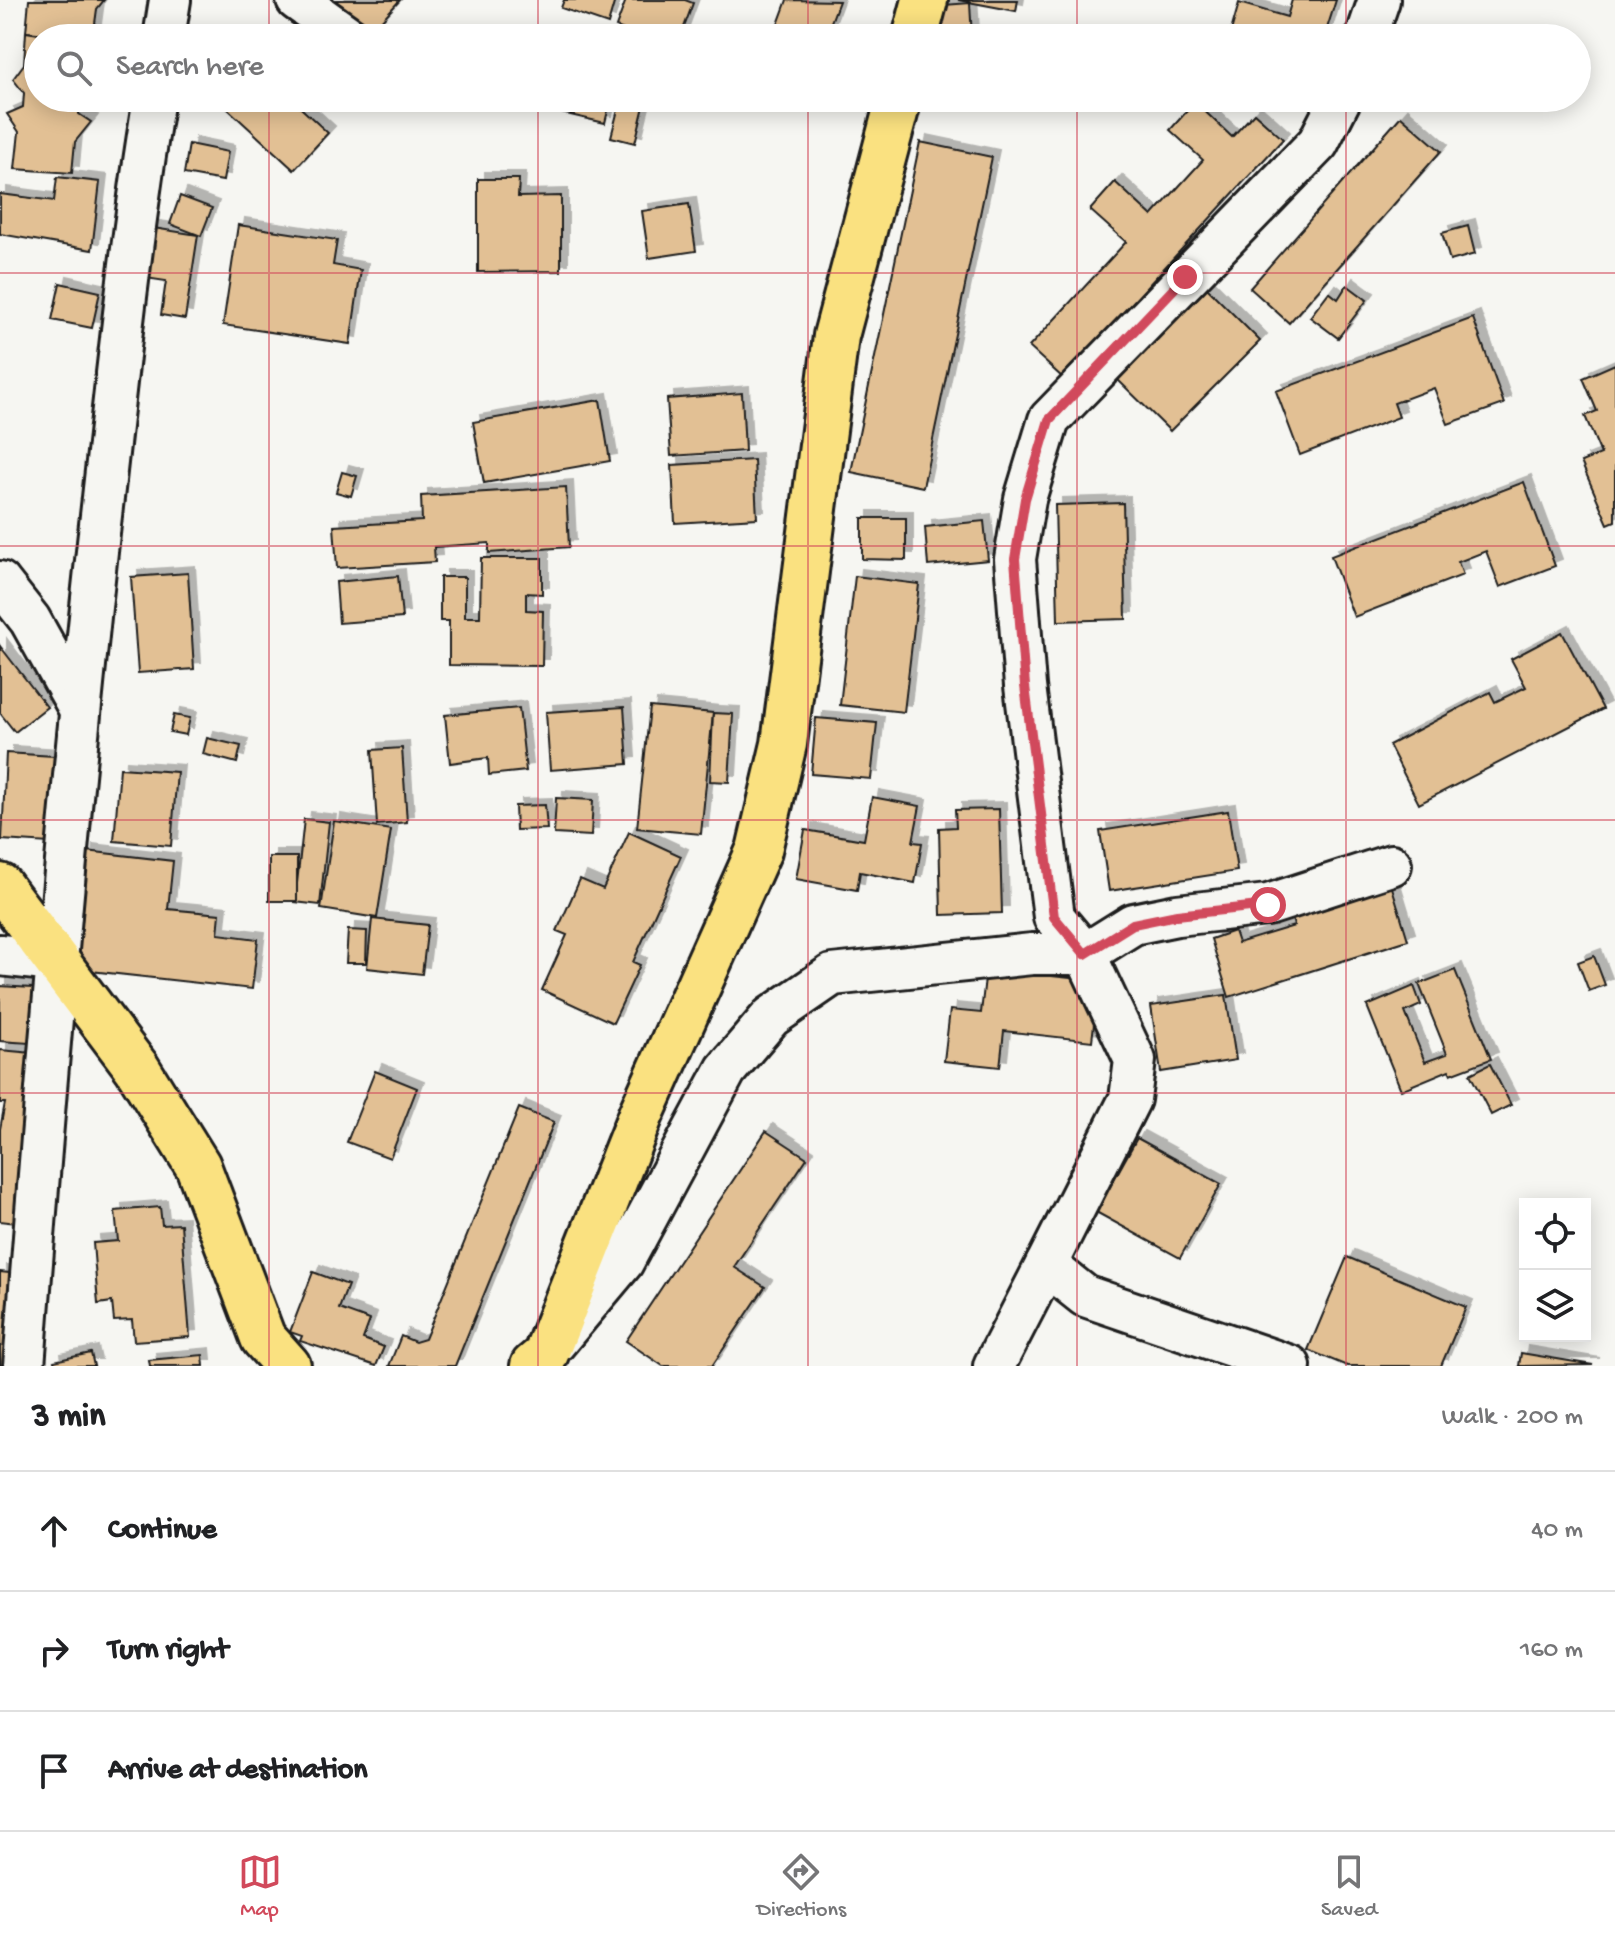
<!DOCTYPE html>
<meta charset="utf-8">
<style>
:root{--surface:#fff;--page:#f2f2f2;--text:#202124;--muted:#757577;--line:#e0e0e0;--accent:#d1495b}
body{margin:0;font-family:"Gochi Hand",sans-serif;background:var(--page);color:var(--text)}
.controls{position:absolute;right:24px;bottom:24px;display:grid;overflow:hidden;border-radius:0px;box-shadow:0 4px 20px #0003}
.controls button{width:72px;height:72px;display:grid;place-items:center;padding:0;border:0;border-bottom:2px solid var(--line);background:var(--surface);color:var(--text);font:40px sans-serif}
.stop{position:absolute;width:24px;height:24px;margin:-18px;border:6px solid #d1495b;border-radius:50%;background:#fff}
.stop.end{background:#d1495b;border-color:#fff;box-shadow:0 2px 8px #0008}
.list{margin:0;padding:0;list-style:none}
h2{display:flex;justify-content:space-between;align-items:center;height:104px;margin:0;padding:0 32px;font-size:34px}
h2 small{font-size:26px;font-weight:400;color:var(--muted)}
.list li{display:grid;grid-template-columns:52px 1fr auto;gap:24px;align-items:center;box-sizing:border-box;height:120px;padding:0 32px;border-top:2px solid var(--line)}
.list b{display:block;font-size:30px;white-space:nowrap}
.list em{font-size:26px;font-style:normal;color:var(--muted)}
.icon{flex:none;width:44px;height:44px;fill:none;stroke:currentColor;stroke-width:2;stroke-linecap:round;stroke-linejoin:round}
.map{position:relative;flex:none;width:1615px;height:1366px;overflow:hidden}
.search{position:absolute;background:var(--surface);box-shadow:0 4px 20px #0003;left:24px;right:24px;top:24px;height:88px;display:flex;align-items:center;gap:20px;box-sizing:border-box;padding:0 28px;border-radius:44px;color:var(--muted);font-size:30px}
.sheet{height:464px;background:var(--surface)}
nav{display:flex;justify-content:space-around;align-items:center;box-sizing:border-box;height:112px;border-top:2px solid var(--line);background:var(--surface);font-size:22px;color:var(--muted)}
nav a{display:grid;justify-items:center;gap:4px}
nav .on{color:var(--accent)}
.map>svg:first-child{display:block}
.building{fill:#e2c094;stroke:#1c1c1c;stroke-width:2;filter:url(#shadow)}
.lines{fill:none;stroke-linecap:round;stroke-linejoin:round}
.minor-casing{stroke:#1c1c1c;stroke-width:46}
.major-casing{stroke:#1c1c1c;stroke-width:50}
.minor{stroke:#f6f6f2;stroke-width:40}
.major{stroke:#fae180;stroke-width:44}
.route{stroke:#d1495b;stroke-width:10}
.grid{fill:none;stroke:#d1495b;stroke-width:2;stroke-opacity:0.55}
</style>
<div class="map">
<svg width="1615" height="1366" viewBox="0 0 1615 1366">
<defs>
<filter id="shadow"><feDropShadow dx="7" dy="-7" stdDeviation="0" flood-color="#0004"/></filter>
</defs>
<rect width="100%" height="100%" fill="#f6f6f2"/>
<filter id="ink" filterUnits="userSpaceOnUse"><feTurbulence type="fractalNoise" baseFrequency=".0125" numOctaves="2"/><feDisplacementMap in="SourceGraphic" scale="16" xChannelSelector="R" yChannelSelector="G"/><feConvolveMatrix kernelMatrix="1 2 1 2 8 2 1 2 1" color-interpolation-filters="sRGB"/></filter>
<g filter="url(#ink)">
<g class="building">
<path d="M29,0h75l-7,9 -4,29 -67,-6z"/>
<path d="M333,0h67l-30,33z"/>
<path d="M564,0h51l-7,24 -47,-16z"/>
<path d="M626,0h59l8,3 -13,35h-35l-29,-11z"/>
<path d="M787,0l52,1 -14,37h-52z"/>
<path d="M958,0h60l-2,11z"/>
<path d="M1292,0h44l-12,38h-95l10,-35 48,14z"/>
<path d="M970,3l2,35h-52l-3,-31z"/>
<path d="M26,32l38,6h-26v60h56l-14,2 -1,14 12,8 -16,20 -3,31 -57,-4 4,-37 -12,-18 16,-7 1,-14 -11,-14 11,-15z"/>
<path d="M216,98h74l38,35 -34,37z"/>
<path d="M556,98h55l-6,25 -52,-12z"/>
<path d="M621,98h25l-11,45 -24,-6z"/>
<path d="M1273,98h33l-2,9z"/>
<path d="M1195,102l37,35 22,-24 29,26 -220,239 -34,-31 97,-105 -36,-32 25,-28 37,34 51,-56 -33,-30z"/>
<path d="M1401,116l40,35 -152,172 -39,-35z"/>
<path d="M920,142l72,15 -69,330 -72,-15z"/>
<path d="M189,144l39,8 -5,29 -39,-7z"/>
<path d="M57,177l43,5 -8,68 -92,-16v-40l54,7z"/>
<path d="M478,179h41l-1,18 43,-1v75l-83,1z"/>
<path d="M180,196l32,12 -11,28 -31,-12z"/>
<path d="M689,204l7,47 -47,7 -7,-47z"/>
<path d="M238,225l99,15 -4,25 28,5 -11,74 -127,-19z"/>
<path d="M1468,226l7,28 -25,7 -8,-28z"/>
<path d="M147,227l51,8 -13,84 -24,-4 5,-34 -27,-4z"/>
<path d="M60,283l40,9 -8,36 -40,-8z"/>
<path d="M1347,285l20,15 -29,38 -28,-21 19,-25 9,7z"/>
<path d="M1206,287l54,54 -90,90 -54,-53z"/>
<path d="M1473,318l31,86 -56,20 -14,-36 -40,15 5,14 -99,38 -24,-64z"/>
<path d="M1615,364v157l-7,3 -27,-62 20,-8 -16,-38 12,-5 -14,-33z"/>
<path d="M742,393l3,58 -74,5 -4,-57z"/>
<path d="M600,400l10,61 -126,22 -11,-61z"/>
<path d="M754,460l3,58 -82,5 -3,-58z"/>
<path d="M342,472l15,4 -6,20 -15,-4z"/>
<path d="M1524,482l31,84 -55,21 -14,-36 -28,11 5,13 -109,42 -23,-61z"/>
<path d="M566,487l3,60 -80,6v-10l-55,4 1,15 -98,6 -3,-42 88,-5 -1,-25z"/>
<path d="M1123,503l3,116 -68,2 -3,-116z"/>
<path d="M862,518h44v42l-44,-1z"/>
<path d="M984,521l4,39 -60,6 -3,-39z"/>
<path d="M481,558h61v36l-16,-1v17l17,1 -1,55 -93,-1v-44h-9v-44h25v40h15z"/>
<path d="M188,573l6,96 -56,4 -7,-96z"/>
<path d="M398,576l4,42 -63,5 -3,-41z"/>
<path d="M855,576l64,8 -15,128 -64,-7z"/>
<path d="M1562,632l41,77 -184,95 -30,-59 101,-53 5,10 31,-15 -15,-28z"/>
<path d="M0,646l47,61 -32,25 -15,-19z"/>
<path d="M624,707l4,57 -78,6 -4,-58z"/>
<path d="M650,707l63,6 -12,121 -64,-6z"/>
<path d="M519,708l7,63 -37,4 -1,-17 -38,5 -5,-48z"/>
<path d="M713,713l20,1 -4,68 -19,-1z"/>
<path d="M174,715l16,3 -4,17 -16,-3z"/>
<path d="M816,718l61,5 -6,56 -60,-5z"/>
<path d="M207,738l34,8 -4,17 -34,-9z"/>
<path d="M402,748l5,74 -30,3 -5,-75z"/>
<path d="M6,753l48,3 -4,87 -48,-3z"/>
<path d="M120,768l57,4 -6,74 -57,-5z"/>
<path d="M872,797l48,9 -7,36 9,1 -7,40 -55,-11 -3,18 -61,-11 9,-49 59,10z"/>
<path d="M556,798l37,2 -2,36 -37,-2z"/>
<path d="M545,805l2,24 -31,1 -1,-24z"/>
<path d="M999,809l3,104 -61,2 -2,-87 17,-1 -1,-17z"/>
<path d="M1228,811l9,60 -128,20 -9,-60z"/>
<path d="M304,819l25,3 -9,83 -25,-3z"/>
<path d="M334,821l57,9 -14,88 -56,-9z"/>
<path d="M629,832l52,24 -48,106 7,3 -27,58 -71,-33 25,-55 -10,-4 23,-52 23,10z"/>
<path d="M86,851l87,10 -5,48 52,5 -2,20 40,5 -6,50 -179,-20z"/>
<rect x="269" y="857" width="28" height="44"/>
<path d="M1391,884l17,56 -179,57 -18,-58 23,-8 4,12 56,-17 -3,-12z"/>
<path d="M372,919l56,6 -6,49 -55,-6z"/>
<path d="M348,930l19,1 -1,32h-20z"/>
<path d="M1594,956l11,29 -16,6 -11,-29z"/>
<path d="M986,969l113,12 -7,60 -88,-10 -4,36 -56,-6 6,-51 31,3z"/>
<path d="M1455,970l36,89 -40,15 -2,-4 -48,20 -34,-84 47,-20 7,19 -16,7 20,50 22,-8 -28,-70z"/>
<path d="M0,986l48,3 -4,55 -44,-3z"/>
<path d="M1226,995l10,65 -75,12 -10,-66z"/>
<path d="M0,1050l43,4 -18,170 -25,-3v-92l5,-26h-5z"/>
<path d="M1490,1064l21,41 -20,10 -21,-41z"/>
<path d="M375,1071l42,17 -27,70 -43,-16z"/>
<path d="M519,1108l35,14 -99,244h-66l12,-30 14,6 10,-3z"/>
<path d="M766,1131l41,27 -73,109 31,20 -53,79h-49l-37,-25z"/>
<path d="M1137,1138l84,46 -41,74 -84,-46z"/>
<path d="M160,1207l2,18 19,-1 9,113 -56,4 -2,-21 -18,1 -2,-19 -14,2 -5,-61 25,-2 -3,-30z"/>
<path d="M1347,1257l119,50 -25,59h-94l-39,-16z"/>
<path d="M0,1272l19,2 -11,92h-8z"/>
<path d="M313,1272l35,13 -9,24 31,11 -7,19 21,8 -8,19 -76,-25 2,-5 -12,-4z"/>
<path d="M91,1353l3,13h-39l-1,-5z"/>
<path d="M1521,1353l72,12 -74,1z"/>
<path d="M203,1355l1,11h-54l-1,-6z"/>
</g>
<g class="lines">
<defs>
<g id="minor">
<path d="M297,0l53,38"/>
<path d="M164,38l6,-38"/>
<path d="M1366,38l13,-38"/>
<path d="M1341,98l-23,45 -269,277 -24,79 -10,60 10,127 29,231 31,37 48,-30 44,-9 91,-10 123,-40"/>
<path d="M0,582l30,38 49,88"/>
<path d="M0,955l54,6"/>
<path d="M555,1343l68,-81 103,-192 45,-53 61,-42 200,-21h53l50,106 -5,39 -84,166 39,31 205,70"/>
<path d="M24,1366c22,-290 46,-579 79,-868 15,-134 29,-267 51,-400"/>
<path d="M994,1366l52,-101"/>
</g>
<g id="major">
<path d="M915,38l10,-38"/>
<path d="M0,886l137,182 61,98 65,172 25,28"/>
<path d="M533,1366l12,-10 96,-242 118,-264 25,-106 52,-408 63,-238"/>
</g>
</defs>
<use href="#minor" class="minor-casing"/>
<use href="#major" class="major-casing"/>
<use href="#minor" class="minor"/>
<use href="#major" class="major"/>
</g>
</g>
<g class="lines" filter="url(#ink)">
<path class="route" d="M1185,277l-136,143 -24,79 -10,60 10,127 29,231 31,37 48,-30 44,-9 91,-10"/>
</g>
<path class="grid" d="M269,0v38M538,0v38M808,0v38M1077,0v38M1346,0v38M269,98v1268M538,98v1268M808,98v1268M1077,98v1268M1346,98v1268M0,273h1615M0,546h1615M0,820h1615M0,1093h1615"/>
</svg>
<div class="controls">
<button><svg class="icon" aria-label="locate" viewBox="0 0 24 24"><circle cx="12" cy="12" r="6"/><path d="M12 2v4M12 18v4M2 12h4M18 12h4"/></svg></button>
<button><svg class="icon" aria-label="layers" viewBox="0 0 24 24"><path d="M12 4l9 5-9 5-9-5zM3 14l9 5 9-5"/></svg></button>
</div>
<div class="stop" style="left:1268px;top:905px"></div>
<div class="stop end" style="left:1185px;top:277px"></div>
<div class="search"><svg class="icon" aria-label="search" viewBox="0 0 24 24"><circle cx="10" cy="10" r="6"/><path d="M15 15l6 6"/></svg>Search here</div>
</div>
<section class="sheet">
<h2>3 min<small>Walk · 200 m</small></h2>
<ul class="list">
<li><svg class="icon" aria-label="ahead" viewBox="0 0 24 24"><path d="M12 20V5M6 11l6-6 6 6"/></svg><div><b>Continue</b></div><em>40 m</em></li>
<li><svg class="icon" aria-label="right" viewBox="0 0 24 24"><path d="M7 20v-9h11M14 6l5 5-5 5"/></svg><div><b>Turn right</b></div><em>160 m</em></li>
<li><svg class="icon" aria-label="arrive" viewBox="0 0 24 24"><path d="M6 21V4h12l-3 4 3 4H6"/></svg><div><b>Arrive at destination</b></div></li>
</ul>
</section>
<nav>
<a class="on"><svg class="icon" aria-label="map" viewBox="0 0 24 24"><path d="M3 6l6-2 6 2 6-2v14l-6 2-6-2-6 2zM9 4v14M15 6v14"/></svg>Map</a>
<a><svg class="icon" aria-label="directions" viewBox="0 0 24 24"><path d="M12 3l9 9-9 9-9-9zM9 14v-3h6M13 9l2 2-2 2"/></svg>Directions</a>
<a><svg class="icon" aria-label="saved" viewBox="0 0 24 24"><path d="M7 4h10v16l-5-4-5 4z"/></svg>Saved</a>
</nav>
